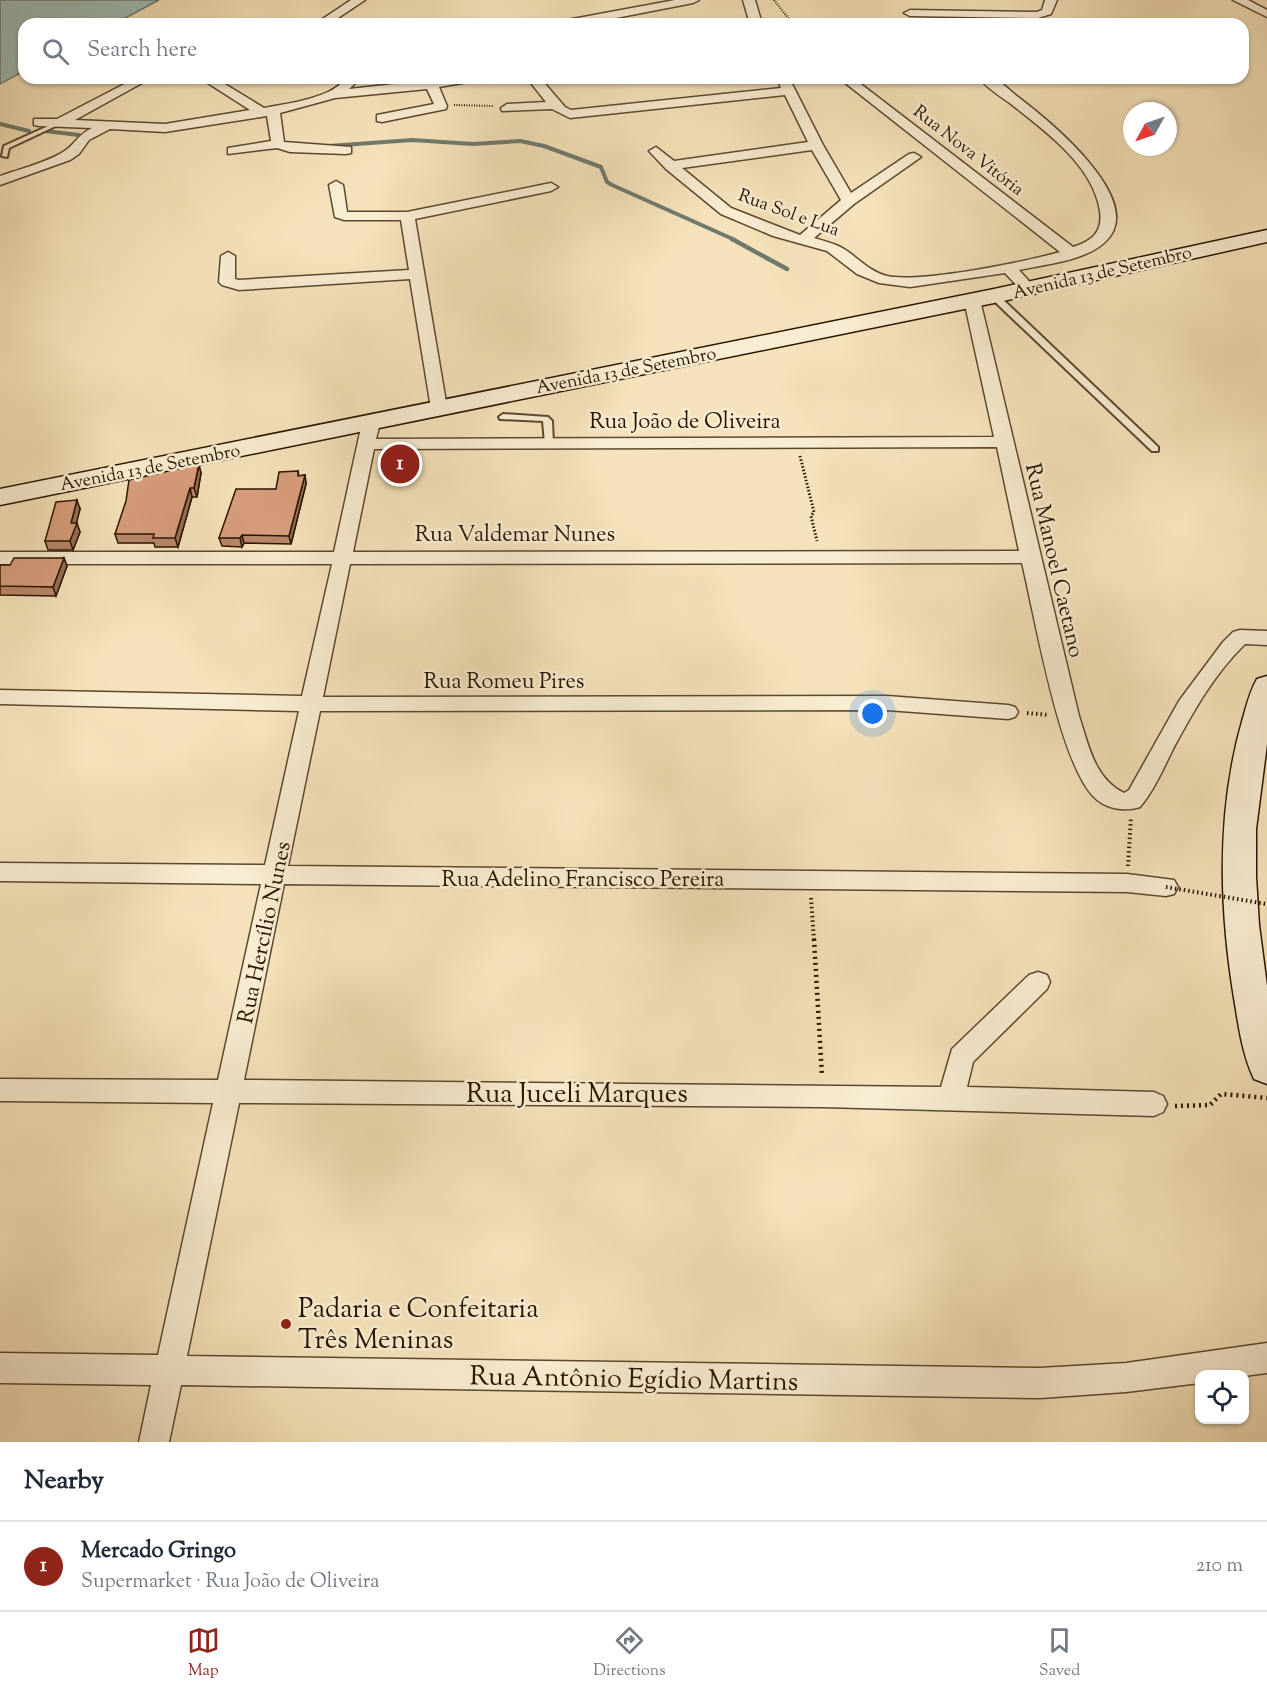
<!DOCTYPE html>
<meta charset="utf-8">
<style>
:root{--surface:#fff;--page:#f2f2f3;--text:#1f2937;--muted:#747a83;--line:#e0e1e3;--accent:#8f2418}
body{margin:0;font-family:"Sorts Mill Goudy",serif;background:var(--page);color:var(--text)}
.controls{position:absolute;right:18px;bottom:18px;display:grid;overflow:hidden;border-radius:12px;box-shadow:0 2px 4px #0004}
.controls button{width:54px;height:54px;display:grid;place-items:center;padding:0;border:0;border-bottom:2px solid var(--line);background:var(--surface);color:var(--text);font:30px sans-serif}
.compass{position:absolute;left:1123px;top:102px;width:54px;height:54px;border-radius:50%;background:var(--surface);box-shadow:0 2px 4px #0004;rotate:230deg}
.you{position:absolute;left:873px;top:714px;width:21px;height:21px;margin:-15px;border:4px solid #fff;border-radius:50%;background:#1a73e8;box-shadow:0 0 0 9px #1a73e833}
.badge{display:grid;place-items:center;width:39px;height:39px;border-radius:50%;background:var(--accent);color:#fff;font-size:20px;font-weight:700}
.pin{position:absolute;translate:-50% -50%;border:3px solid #fff;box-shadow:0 2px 6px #0006}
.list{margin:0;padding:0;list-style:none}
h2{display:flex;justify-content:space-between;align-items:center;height:78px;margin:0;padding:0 24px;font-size:26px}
h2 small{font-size:20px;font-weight:400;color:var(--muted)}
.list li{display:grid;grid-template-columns:39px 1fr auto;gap:18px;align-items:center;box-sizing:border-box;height:90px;padding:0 24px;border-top:2px solid var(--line)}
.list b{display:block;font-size:22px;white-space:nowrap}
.list p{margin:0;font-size:20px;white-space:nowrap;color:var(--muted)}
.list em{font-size:20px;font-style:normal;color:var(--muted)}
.icon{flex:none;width:33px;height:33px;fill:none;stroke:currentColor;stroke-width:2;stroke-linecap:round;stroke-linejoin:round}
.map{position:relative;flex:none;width:1267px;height:1442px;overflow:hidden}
.search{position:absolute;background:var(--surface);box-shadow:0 2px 4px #0004;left:18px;right:18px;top:18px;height:66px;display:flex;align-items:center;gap:15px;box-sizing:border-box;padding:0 21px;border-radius:18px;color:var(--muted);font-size:22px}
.sheet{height:168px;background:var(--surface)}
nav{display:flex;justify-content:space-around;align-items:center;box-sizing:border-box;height:84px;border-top:2px solid var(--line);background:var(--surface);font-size:16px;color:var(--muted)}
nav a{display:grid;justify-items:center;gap:3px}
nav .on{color:var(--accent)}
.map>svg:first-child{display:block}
.water{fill:#9dbdb6;stroke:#6f7a6d;stroke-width:1.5}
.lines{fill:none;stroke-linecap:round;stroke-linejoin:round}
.stream-far1{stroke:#6f7a6d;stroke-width:4}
.stream{stroke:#6f7a6d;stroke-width:4.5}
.service-casing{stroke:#5c482e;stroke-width:4}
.minor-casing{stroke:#5c482e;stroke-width:3}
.secondary-casing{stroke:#291500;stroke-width:3}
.path-far3{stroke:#291500;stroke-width:2;stroke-dasharray:1 1.5;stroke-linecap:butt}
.path-far2{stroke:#291500;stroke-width:3;stroke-dasharray:1.5 2;stroke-linecap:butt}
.path-far1{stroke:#291500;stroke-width:4;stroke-dasharray:1.5 3;stroke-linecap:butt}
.path{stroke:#291500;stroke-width:4.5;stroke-dasharray:2 4;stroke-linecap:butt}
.service{fill:#f8ecd2;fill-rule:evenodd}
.minor{fill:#f8ecd2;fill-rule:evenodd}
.secondary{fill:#f8ecd2;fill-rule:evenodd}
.path-bridge{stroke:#291500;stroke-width:4;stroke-dasharray:1.5 3;stroke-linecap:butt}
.wall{fill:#b9876b;stroke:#291500;stroke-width:1.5}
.shaded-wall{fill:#966e57;stroke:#291500;stroke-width:1.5}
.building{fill:#d79d7c;stroke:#291500;stroke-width:1.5}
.poi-dot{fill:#8f2418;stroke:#f8ecd2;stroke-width:2}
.labels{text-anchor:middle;stroke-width:5;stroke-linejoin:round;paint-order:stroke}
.far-street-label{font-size:18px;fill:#291500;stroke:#f8ecd2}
.street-label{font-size:22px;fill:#291500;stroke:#f8ecd2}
.near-street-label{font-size:27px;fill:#291500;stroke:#f8ecd2}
.near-poi-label{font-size:27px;fill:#291500;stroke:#f8ecd2;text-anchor:start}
</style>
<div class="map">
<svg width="1267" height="1442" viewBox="0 0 1267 1442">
<rect width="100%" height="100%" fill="#f5e2ba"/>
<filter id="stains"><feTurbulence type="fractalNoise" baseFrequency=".00333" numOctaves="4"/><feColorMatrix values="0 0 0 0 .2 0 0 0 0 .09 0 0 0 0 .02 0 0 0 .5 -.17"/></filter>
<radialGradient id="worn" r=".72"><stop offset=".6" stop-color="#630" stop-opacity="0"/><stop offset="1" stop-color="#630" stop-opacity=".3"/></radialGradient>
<path class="water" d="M0,0h159l-45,24h-90v47l-24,13z"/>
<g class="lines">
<g class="stream-far1">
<path d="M0,124l29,7"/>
<path d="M45,131l34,4"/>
<path d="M329,146l83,-6 61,4 47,-3 24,5 57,21 6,15 5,3 123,55"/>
</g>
<path class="stream" d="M732,239l55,30"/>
<defs>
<g id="service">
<path d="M55,123l5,1 -51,24 -2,9 -5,-1 2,-10z"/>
<path d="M991,294h6l161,153v4h-6l-161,-153z"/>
<path d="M503,414l45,3 4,4 1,22 -4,3 -4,-3 -2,-22 -43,-2 -1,-2z"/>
</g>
<g id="minor">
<path d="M351,0h14l-36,24h-14z"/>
<path d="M675,0h24l-6,3 -108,21h-24l6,-4z"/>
<path d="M743,0h12l7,24h-12z"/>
<path d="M1045,0h12l-6,14 -13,4 -128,-2 -6,-3 6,-3 127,2 5,-2z"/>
<path d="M1233,0h15l19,10v7z"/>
<path d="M136,78h15l-76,42 90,4 85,-14 -50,-32h15l49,30c21,-4 44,-7 64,-16 16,-7 12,-14 33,-14l-12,11 101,-11h26l-2,3 -35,6 8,19 -1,3 -64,13 -5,-1v-6l57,-11 -7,-15 -92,9 -55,15 4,29 67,5v6l-5,1 -56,-2 -13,-4 -49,6v-6l43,-7 -4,-25 -102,16 -55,-3 -21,11 -10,14 -9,6 -70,25v-9c20,-7 45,-13 63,-24 13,-8 13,-16 29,-24l-53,-2 -5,-1v-6h23z"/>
<path d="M527,78h13l25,29 6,3 210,-22 -4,-10h12l34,67 28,48 58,-39 5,-1 7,4 -67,47 -40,34c7,2 15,4 22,7 18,7 30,26 51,31 34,7 137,-14 173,-24l-221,-174h14l220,169c19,-6 30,-15 27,-36 -7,-46 -55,-80 -89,-107 -11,-8 -24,-16 -32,-26 4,0 10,-1 14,0 8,3 18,14 25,19 29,22 130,103 88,144 -20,20 -60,23 -87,29l17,19 -8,5 -5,-2 -18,-19 -95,14 -31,-4 -22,-9 -30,-23 -54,-15 -52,-22 -55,-45 -17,-18 7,-4 18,14 134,-19 -23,-47 -215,23 -18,-9 -50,2 -1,-3 6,-4 39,-2zM812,150l29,50 -41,35 -69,-27 -49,-40z"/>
<path d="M336,181l7,4 4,27h60l144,-29 7,4 -7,4 -136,28 32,189 -2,4 -6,1 -8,-5 -21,-129 -171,11 -17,-5 -3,-3 2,-26 7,-4 7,4v23l4,1 170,-10 -8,-50h-57l-9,-3 -6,-32z"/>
<path d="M972,295l8,5 99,416c10,30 15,62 45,77l5,-3 50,-89 44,-59 10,-10 7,-2 27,1v14l-22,-1c-30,29 -51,66 -71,103 -10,20 -19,42 -34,60 -16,5 -35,2 -47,-11 -34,-36 -58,-179 -71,-233l-672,1 -27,133 564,-1 121,9 7,2 3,5 -3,5 -7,2 -121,-9 -567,1 -32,155 839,8 47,6 4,7 -4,7 -8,2 -39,-4 -843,-8 -40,196 697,7 11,-38 77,-74 9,-3 9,3 3,7 -3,7 -74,73 -6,25 187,5 9,4 4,8 -4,8 -9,4 -331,-9 -584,-4 -52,253 853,12 86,-5 141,-20v30l-23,3 -44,-2v9l-74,9 -86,6 -859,-13 -12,57h-30l12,-57 -151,-2v-30l158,2 55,-252 -213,-2v-22l218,1 43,-196 -261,-3v-18l265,2 34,-154 -299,-7v-14l302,6 30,-132h-332v-12h334l28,-129 9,-5 9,5 -4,16 618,-2 -30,-137zM997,447l22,104 -666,1 21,-103z"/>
</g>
<g id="secondary">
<path d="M1267,230v12l-273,61 -994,202v-16l994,-200z"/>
<path d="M1267,676v68l-11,85v48l3,48 8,61v98l-13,-5c-11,-23 -15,-50 -19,-75 -16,-94 -19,-194 8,-286 4,-14 7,-27 14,-39z"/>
</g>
</defs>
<use href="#service" class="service-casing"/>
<use href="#minor" class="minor-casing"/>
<use href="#secondary" class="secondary-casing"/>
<g class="path-far3">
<path d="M774,0l19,24"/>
<path d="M454,105l40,1"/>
</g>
<path class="path-far2" d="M800,456l14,56 -3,4 6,25"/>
<g class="path-far1">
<path d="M1027,713l22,2"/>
<path d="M1128,866l3,-49"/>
<path d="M811,898l3,42"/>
</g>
<g class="path">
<path d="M814,939l8,137"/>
<path d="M1175,1106l35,-1 11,-11 46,4"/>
</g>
<use href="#service" class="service"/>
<use href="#minor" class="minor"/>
<use href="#secondary" class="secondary"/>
<path class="path-bridge" d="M1166,887l101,17"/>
</g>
<g class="wall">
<path d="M298,471l1,5 6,-1 1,9 -15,60 -47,-1 -2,4 -20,-1 -3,-8z"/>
<path d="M201,473l-4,24h-5l-14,50h-23l-1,-4h-36l-3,-9z"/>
<path d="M80,509l-4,14 4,9 -7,18h-25l-3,-9z"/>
<path d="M64,558l3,8 -11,30 -56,-1v-30h10z"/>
</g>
<g class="shaded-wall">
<path d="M199,464l2,9 -4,24 -3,-9z"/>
<path d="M305,475l1,9 -15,60 -2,-8z"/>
<path d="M190,488l2,9 -14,50 -3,-9z"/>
<path d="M77,500l3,9 -4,16 1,-2 3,9 -7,18 -3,-9 1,-18z"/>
<path d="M242,535l2,8 -2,4 -2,-9z"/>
<path d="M64,558l3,8 -11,30 -3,-9z"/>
</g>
<g class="building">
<path d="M199,464l-5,24h-4l-15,50h-22l1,-4h-39l11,-33 3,-21z"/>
<path d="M298,471v5l7,-1 -16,61 -47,-1 -2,3h-21l17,-49h40l3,-17z"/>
<path d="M77,500l-6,23h6l-7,18h-25l11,-39z"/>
<path d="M14,558h50l-11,29 -53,-1v-21h10z"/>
</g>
<circle class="poi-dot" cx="286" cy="1324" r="6"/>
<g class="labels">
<g class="far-street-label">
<text transform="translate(969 150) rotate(38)" y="6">Rua Nova Vitória</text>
<text transform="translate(789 212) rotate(20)" y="6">Rua Sol e Lua</text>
<text transform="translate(1102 272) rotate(-13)" y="6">Avenida 13 de Setembro</text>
<text transform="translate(626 370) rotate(-11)" y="6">Avenida 13 de Setembro</text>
<text transform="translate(150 467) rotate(-11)" y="6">Avenida 13 de Setembro</text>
</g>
<g class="street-label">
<text x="685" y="428">Rua João de Oliveira</text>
<text x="515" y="541">Rua Valdemar Nunes</text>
<text transform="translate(1056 560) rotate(77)" y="8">Rua Manoel Caetano</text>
<text x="504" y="688">Rua Romeu Pires</text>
<text x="583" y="886">Rua Adelino Francisco Pereira</text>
<text transform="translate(263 932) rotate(-78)" y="8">Rua Hercílio Nunes</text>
</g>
<g class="near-street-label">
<text x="577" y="1102">Rua Juceli Marques</text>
<text transform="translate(634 1378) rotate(1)" y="9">Rua Antônio Egídio Martins</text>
</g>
<g class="near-poi-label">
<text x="298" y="1317">Padaria e Confeitaria<tspan x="298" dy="31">Três Meninas</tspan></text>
</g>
</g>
<rect width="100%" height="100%" filter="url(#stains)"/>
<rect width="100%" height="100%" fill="url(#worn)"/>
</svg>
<div class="controls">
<button><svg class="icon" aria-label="locate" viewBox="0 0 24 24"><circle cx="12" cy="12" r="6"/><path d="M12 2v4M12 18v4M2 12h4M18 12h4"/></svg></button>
</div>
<svg class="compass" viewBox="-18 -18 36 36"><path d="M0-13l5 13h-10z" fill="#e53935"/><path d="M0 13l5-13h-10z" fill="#747a83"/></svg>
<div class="you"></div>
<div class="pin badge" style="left:400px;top:464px">1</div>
<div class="search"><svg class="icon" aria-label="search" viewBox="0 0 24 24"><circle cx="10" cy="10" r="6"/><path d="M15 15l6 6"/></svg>Search here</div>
</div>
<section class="sheet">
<h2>Nearby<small></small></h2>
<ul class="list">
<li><span class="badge">1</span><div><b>Mercado Gringo</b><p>Supermarket · Rua João de Oliveira</p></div><em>210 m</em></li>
</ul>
</section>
<nav>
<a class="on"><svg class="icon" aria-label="map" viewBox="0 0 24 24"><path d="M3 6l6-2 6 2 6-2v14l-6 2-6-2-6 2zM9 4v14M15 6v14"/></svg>Map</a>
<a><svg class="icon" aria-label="directions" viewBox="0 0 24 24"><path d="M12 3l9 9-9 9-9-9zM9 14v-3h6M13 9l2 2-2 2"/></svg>Directions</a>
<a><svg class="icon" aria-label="saved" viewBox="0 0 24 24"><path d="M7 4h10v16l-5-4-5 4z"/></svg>Saved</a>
</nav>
